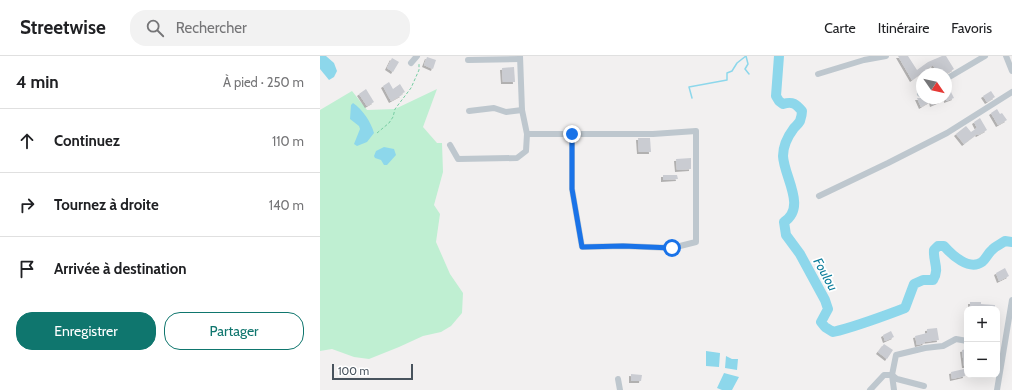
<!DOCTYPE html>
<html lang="fr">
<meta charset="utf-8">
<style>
:root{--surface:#fff;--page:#f2f2f2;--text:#202124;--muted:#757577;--line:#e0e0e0;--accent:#0f766e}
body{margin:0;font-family:Cabin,sans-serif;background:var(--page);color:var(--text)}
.controls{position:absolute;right:12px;bottom:12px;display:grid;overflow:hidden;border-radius:8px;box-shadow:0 4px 16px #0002}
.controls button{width:36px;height:36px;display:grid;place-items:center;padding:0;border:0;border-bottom:1px solid var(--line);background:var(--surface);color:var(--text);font:20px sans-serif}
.compass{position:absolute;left:596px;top:12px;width:36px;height:36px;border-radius:50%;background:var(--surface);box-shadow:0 4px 16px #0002;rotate:124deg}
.scale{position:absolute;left:12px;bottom:10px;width:81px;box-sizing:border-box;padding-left:4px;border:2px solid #48535d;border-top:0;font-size:11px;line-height:14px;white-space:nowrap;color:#48535d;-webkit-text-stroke:3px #fff;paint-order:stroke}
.stop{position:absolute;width:12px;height:12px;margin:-9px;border:3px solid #1a73e8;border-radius:50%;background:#fff}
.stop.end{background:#1a73e8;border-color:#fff;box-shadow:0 1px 4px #0008}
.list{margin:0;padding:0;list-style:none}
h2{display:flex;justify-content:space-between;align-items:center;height:52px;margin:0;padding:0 16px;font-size:17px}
h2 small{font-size:13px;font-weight:400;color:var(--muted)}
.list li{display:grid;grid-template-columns:26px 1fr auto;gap:12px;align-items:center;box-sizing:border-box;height:64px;padding:0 16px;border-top:1px solid var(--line)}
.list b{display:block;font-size:15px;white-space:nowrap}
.list em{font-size:13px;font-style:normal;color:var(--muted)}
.actions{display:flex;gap:8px;padding:12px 16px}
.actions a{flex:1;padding:9px 0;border:1px solid var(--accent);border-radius:16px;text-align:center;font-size:14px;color:var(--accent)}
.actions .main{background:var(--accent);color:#fff}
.icon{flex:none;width:22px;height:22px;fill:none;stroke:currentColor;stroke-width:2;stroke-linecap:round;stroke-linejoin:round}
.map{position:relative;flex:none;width:692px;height:334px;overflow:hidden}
header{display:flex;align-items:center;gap:24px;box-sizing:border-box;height:56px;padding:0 20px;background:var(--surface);border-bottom:1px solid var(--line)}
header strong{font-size:19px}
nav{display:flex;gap:22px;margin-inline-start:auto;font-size:14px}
.search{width:280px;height:36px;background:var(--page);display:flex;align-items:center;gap:10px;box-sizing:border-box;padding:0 14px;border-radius:16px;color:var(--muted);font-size:15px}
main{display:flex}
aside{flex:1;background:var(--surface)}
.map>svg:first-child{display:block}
.green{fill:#bfefd2}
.water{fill:#8dd7eb}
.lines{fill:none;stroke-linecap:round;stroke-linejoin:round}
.stream{stroke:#8dd7eb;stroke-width:1.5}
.river{stroke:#8dd7eb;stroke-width:10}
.building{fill:#caccd2;filter:url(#shadow)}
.path{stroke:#77cda3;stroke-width:1;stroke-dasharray:3 2;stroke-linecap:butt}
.minor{stroke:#bec7ce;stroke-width:6}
.route{stroke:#1a73e8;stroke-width:5}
.labels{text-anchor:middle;stroke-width:3.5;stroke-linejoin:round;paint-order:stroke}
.water-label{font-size:13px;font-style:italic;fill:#0e7d9b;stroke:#fff}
</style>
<header>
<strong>Streetwise</strong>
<div class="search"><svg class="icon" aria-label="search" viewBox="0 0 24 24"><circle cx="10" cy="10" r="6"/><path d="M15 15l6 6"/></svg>Rechercher</div>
<nav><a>Carte</a><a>Itinéraire</a><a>Favoris</a></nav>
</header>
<main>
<aside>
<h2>4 min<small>À pied · 250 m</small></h2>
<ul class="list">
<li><svg class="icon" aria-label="ahead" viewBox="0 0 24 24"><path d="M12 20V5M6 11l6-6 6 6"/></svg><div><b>Continuez</b></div><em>110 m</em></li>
<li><svg class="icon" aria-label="right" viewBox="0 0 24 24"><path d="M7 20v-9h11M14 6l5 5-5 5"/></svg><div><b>Tournez à droite</b></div><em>140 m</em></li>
<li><svg class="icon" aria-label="arrive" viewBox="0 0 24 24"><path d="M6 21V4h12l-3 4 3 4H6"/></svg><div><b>Arrivée à destination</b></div></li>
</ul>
<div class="actions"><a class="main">Enregistrer</a><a>Partager</a></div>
</aside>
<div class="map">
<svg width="692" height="334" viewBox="0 0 692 334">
<defs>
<filter id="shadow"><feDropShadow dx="-2" dy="2" stdDeviation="0" flood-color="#0004"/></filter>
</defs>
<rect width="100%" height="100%" fill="#f2f0f0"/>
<path class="green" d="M117,33l-14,38 14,16h5l1,29 -9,33 6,9 -4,28 14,32 13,19 -1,20 -11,13 -10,6 -18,4 -24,11 -30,12 -15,-2 -22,-8 -12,2v-241l32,-19 15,19 28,-1z"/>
<g class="water">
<path d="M0,0h6l8,7 3,8 -3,6 -5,3 -9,-11z"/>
<path d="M33,47c10,7 18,19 21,30l-7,9 -10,4 -3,-2 6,-15 -1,-3 -9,-7 1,-14z"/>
<path d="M64,91l10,2 2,6 -9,10h-3l-3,-5 -6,-2 -1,-2 2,-5z"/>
<path d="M386,295l14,2 -1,14 -13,-1z"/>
<path d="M406,300l6,3h6l-1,11 -12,-2z"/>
<path d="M404,317l15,4 -7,13h-10l-5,-2z"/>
</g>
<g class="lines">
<path class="stream" d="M372,42l-3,-11 38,-7v-7l5,-2 5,-8 9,-7 2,8 -3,5 4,5"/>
<path class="river" d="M459,0l-3,40 3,5 4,3c10,-3 13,0 19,7 0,3 -1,7 -2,10 -1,2 -4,5 -6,7 -6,8 -11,17 -11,28 1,21 24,51 1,66l2,13 14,19 25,46 3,9 -7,13 4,5 8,5c25,-6 48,-15 72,-24l9,-24 9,-4h10c7,-11 0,-18 1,-30l4,-4h6c8,9 25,25 38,16 4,-3 6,-9 10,-12 3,-4 9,-6 13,-9l7,1"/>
</g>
<g class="building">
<path d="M578,0h10l9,14 11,-8 14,-6h4l8,13 -8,5h-8l-5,-9 -21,15z"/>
<path d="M107,1l9,3 -3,9 -9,-4z"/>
<path d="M72,2l7,4 -6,10 -6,-4z"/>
<path d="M194,11l1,15h-12l-1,-14z"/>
<path d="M69,26l4,7 7,-5 5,8 -4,2 1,1 -11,6 -8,-15z"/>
<path d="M46,33l8,13 -7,4 -8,-12z"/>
<path d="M630,34l4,8 -8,3v-2l-14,6 -1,-4 -10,6 -4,-9h29v-6z"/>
<path d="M671,35l4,6 -8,5 -4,-6z"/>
<path d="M677,53l3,5 2,-1 5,7 -9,5 -7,-12z"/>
<path d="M660,62l7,12 -9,5 -1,-1 -13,10 -8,-10 10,-8 5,6 6,-4 -3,-6z"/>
<path d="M318,82h12l1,14h-12z"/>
<path d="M371,102v11l-14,1 -1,-11z"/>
<path d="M343,119h14l1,4 -15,1z"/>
<path d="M685,212l4,8 -10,5 -3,-8z"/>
<path d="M650,246h11v2l14,1v4h-25z"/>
<path d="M617,272l2,12 -15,2 1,1 -8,2 -2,-9 12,-3v-4z"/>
<path d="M571,275l3,6 -9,4 -2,-6z"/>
<path d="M564,288l9,6 -6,9 -9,-7z"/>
<path d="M647,293v17h-3l-2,-16z"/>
<path d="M644,313l1,7 -13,3 -1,-7z"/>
<path d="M311,318l11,1 -1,6h-10z"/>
</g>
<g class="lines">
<path class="path" d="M57,77l12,-10 4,-6 2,-8 16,-21 8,-18v-7"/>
<g class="minor">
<path d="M200,0l2,54 5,24h126l43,-3v111l-24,6 -49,-2 -41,1 -10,-58v-55"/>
<path d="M686,0l6,15"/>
<path d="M148,4l52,-1"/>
<path d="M91,7l6,-7"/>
<path d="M498,18l46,-14 22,-4"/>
<path d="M626,23l39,-23"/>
<path d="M600,38l2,-2"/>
<path d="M149,55l25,-3 12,4 16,-2"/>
<path d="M130,89l8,14 59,-1 9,-7 1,-17"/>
<path d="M499,140l69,-33 59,-30 65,-41"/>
<path d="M298,323l2,11"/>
<path d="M550,334l14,-15h8l5,4 27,7"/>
<path d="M574,334l-2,-15 4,-20 29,-7 18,-2 13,-7 11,2"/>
<path d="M677,334l15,-90"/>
</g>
</g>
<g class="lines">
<path class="route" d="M252,78v55l10,58 41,-1 49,2"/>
</g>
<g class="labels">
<g class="water-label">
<text transform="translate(506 218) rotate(61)" y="5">Foulou</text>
</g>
</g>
</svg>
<div class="controls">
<button>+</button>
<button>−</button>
</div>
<svg class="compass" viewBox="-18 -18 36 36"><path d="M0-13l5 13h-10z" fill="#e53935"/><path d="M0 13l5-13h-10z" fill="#757577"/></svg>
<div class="scale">100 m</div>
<div class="stop" style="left:352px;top:192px"></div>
<div class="stop end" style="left:252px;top:78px"></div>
</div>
</main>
